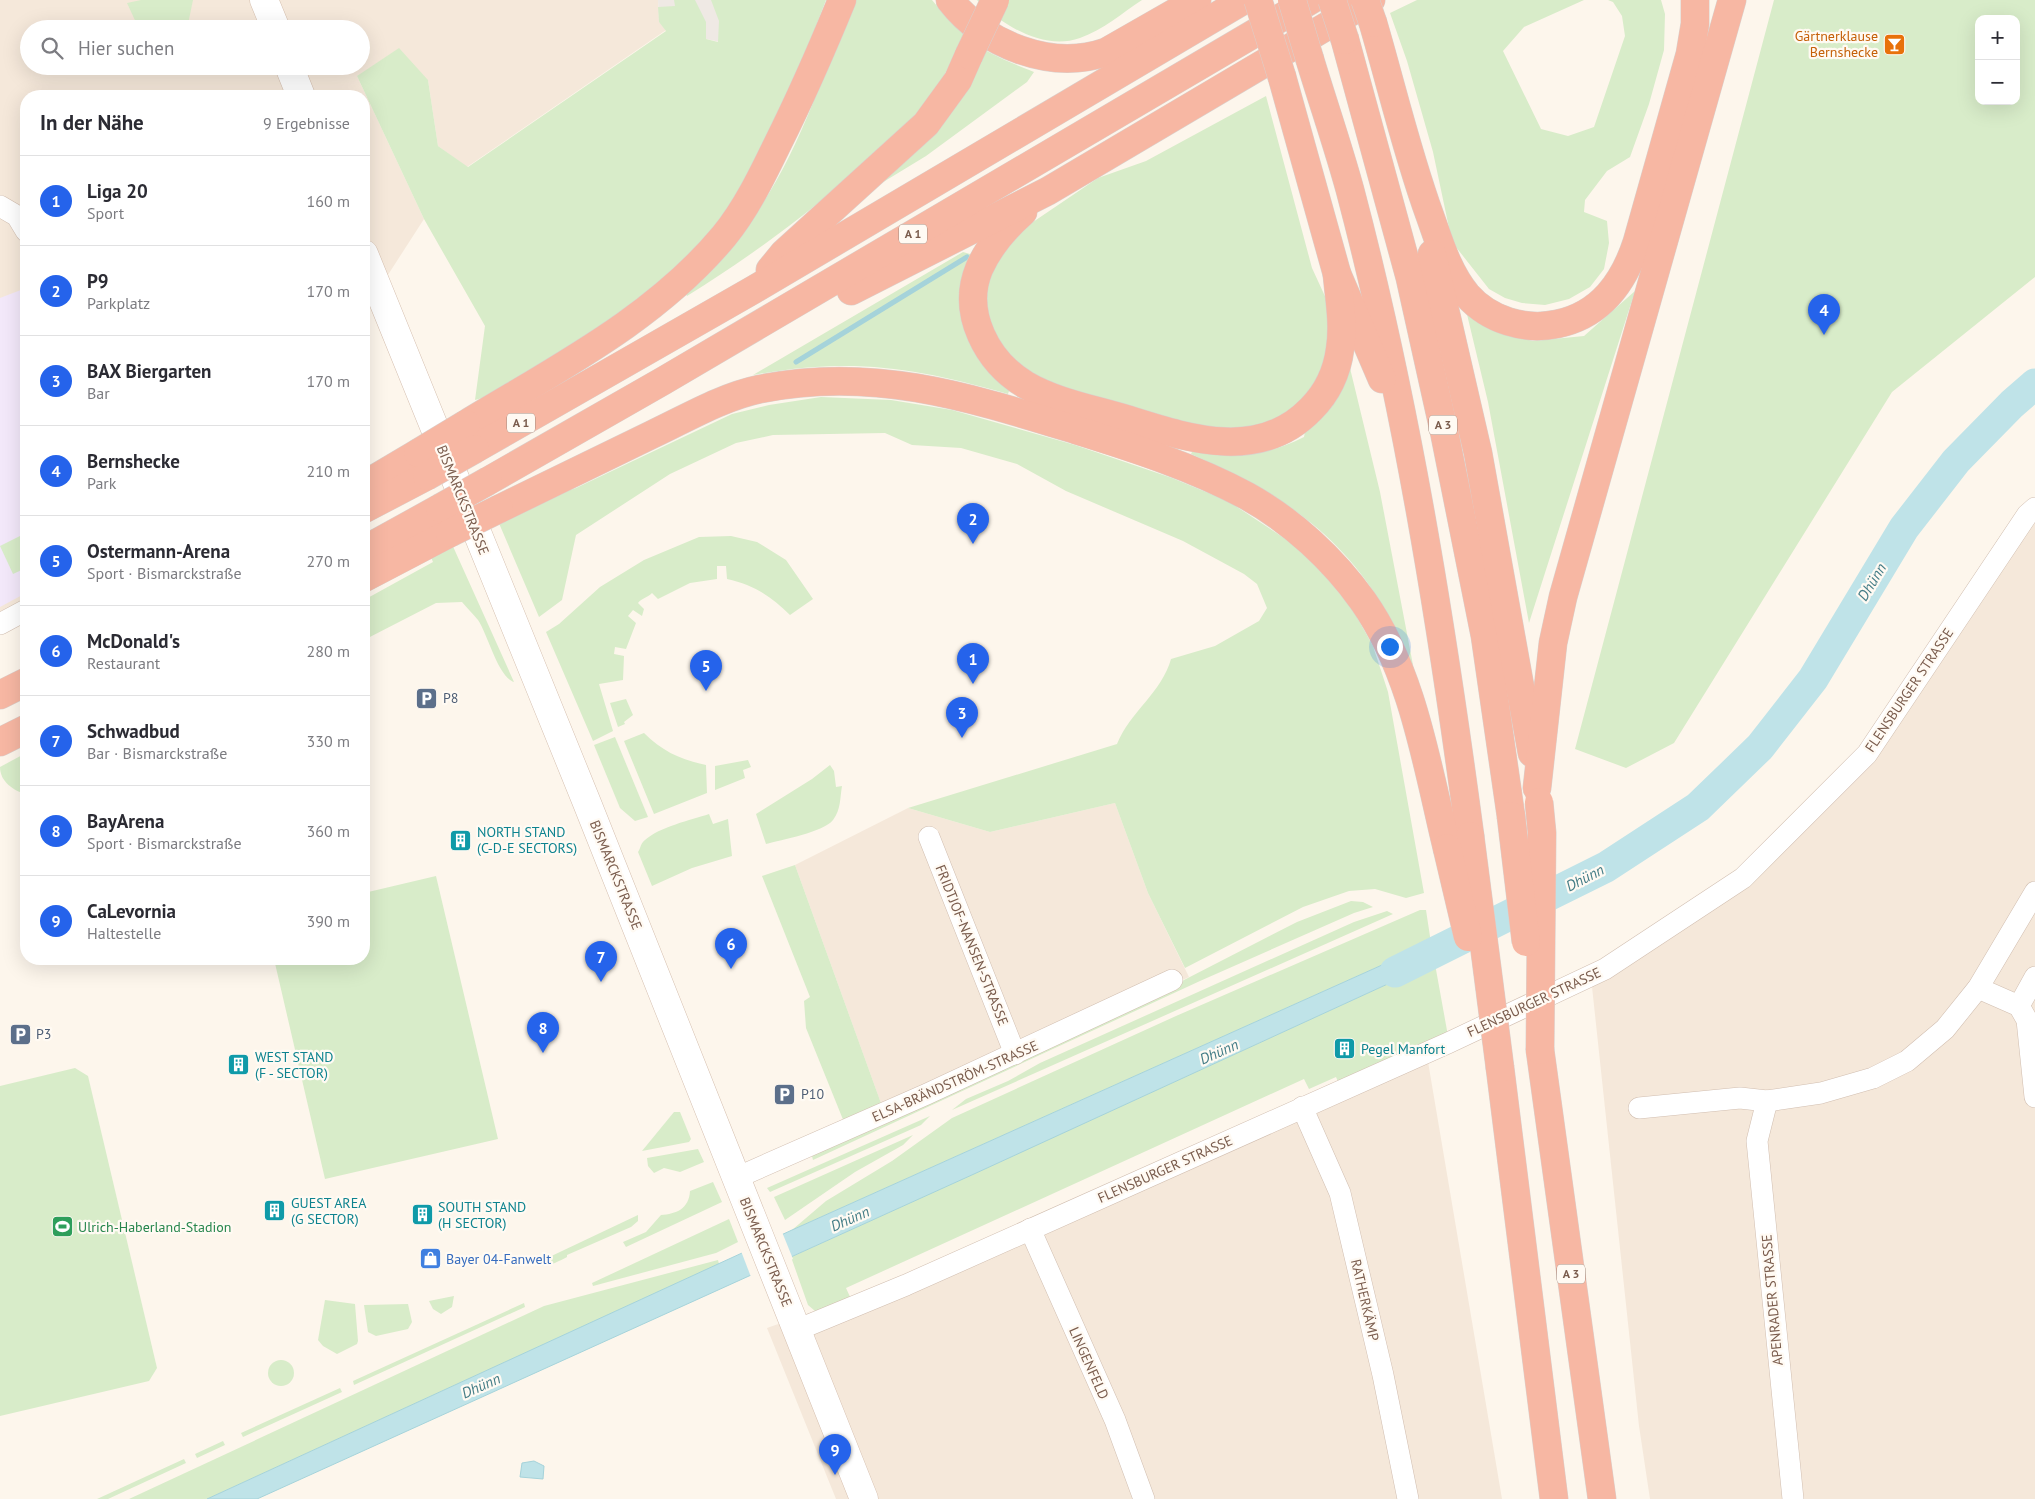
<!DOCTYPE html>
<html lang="de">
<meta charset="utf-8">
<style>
:root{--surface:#fff;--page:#f7f7f7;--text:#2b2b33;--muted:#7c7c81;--line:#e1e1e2;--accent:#2563eb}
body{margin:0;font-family:"PT Sans",sans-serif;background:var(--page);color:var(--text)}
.controls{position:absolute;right:15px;top:15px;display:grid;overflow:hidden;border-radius:10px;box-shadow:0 5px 20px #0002}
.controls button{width:45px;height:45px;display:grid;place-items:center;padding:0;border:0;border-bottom:1px solid var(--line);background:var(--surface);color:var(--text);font:25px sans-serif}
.you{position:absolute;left:1389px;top:646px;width:18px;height:18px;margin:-12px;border:4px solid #fff;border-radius:50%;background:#1a73e8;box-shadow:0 0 0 8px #1a73e833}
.badge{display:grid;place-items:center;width:32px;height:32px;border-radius:50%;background:var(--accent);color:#fff;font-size:16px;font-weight:700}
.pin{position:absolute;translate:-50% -41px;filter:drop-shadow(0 1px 2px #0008)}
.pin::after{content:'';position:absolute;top:26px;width:18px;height:15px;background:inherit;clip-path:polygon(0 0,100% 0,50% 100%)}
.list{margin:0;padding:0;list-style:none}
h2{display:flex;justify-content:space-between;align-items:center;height:65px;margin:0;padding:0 20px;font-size:21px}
h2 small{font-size:16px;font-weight:400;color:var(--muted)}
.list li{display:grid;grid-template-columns:32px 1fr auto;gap:15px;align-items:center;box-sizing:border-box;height:90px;padding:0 20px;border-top:1px solid var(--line)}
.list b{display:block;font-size:19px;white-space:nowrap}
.list p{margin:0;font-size:16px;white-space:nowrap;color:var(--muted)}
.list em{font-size:16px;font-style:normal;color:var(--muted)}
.icon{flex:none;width:28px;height:28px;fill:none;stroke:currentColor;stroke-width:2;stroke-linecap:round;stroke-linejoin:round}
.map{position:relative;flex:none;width:2035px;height:1499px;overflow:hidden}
.search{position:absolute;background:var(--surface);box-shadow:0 5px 20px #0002;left:20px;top:20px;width:350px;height:55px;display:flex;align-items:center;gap:12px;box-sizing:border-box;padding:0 18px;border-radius:28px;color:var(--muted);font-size:19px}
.panel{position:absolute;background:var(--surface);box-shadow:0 5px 20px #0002;left:20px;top:90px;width:350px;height:875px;border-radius:20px}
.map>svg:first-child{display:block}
.residential{fill:#f5e8da;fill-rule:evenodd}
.industrial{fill:#efe9e4}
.education{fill:#f3e8fa}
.green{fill:#d8ecc9;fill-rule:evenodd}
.water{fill:#bfe3e8;stroke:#a5d3da}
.pier{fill:#fdf6ec}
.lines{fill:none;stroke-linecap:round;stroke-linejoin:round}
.stream{stroke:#a5d3da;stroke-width:5}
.river{stroke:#bfe3e8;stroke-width:31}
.minor-casing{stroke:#d1beb0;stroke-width:22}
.secondary-casing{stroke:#d6c0b0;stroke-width:29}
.motorway-casing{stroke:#dad1cd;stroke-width:29}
.minor{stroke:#fff;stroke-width:21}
.secondary{stroke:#fff;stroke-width:28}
.motorway{stroke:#f7b7a3;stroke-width:28}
.motorway-bridge-casing{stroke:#dad1cd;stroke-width:29;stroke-linecap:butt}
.motorway-bridge{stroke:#f7b7a3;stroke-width:28}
.labels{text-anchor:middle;stroke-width:4.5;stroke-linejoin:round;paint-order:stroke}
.shield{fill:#fffaf3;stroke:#a28b7f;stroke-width:1}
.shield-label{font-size:12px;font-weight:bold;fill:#7a5c4d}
.food-label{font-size:14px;fill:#c56008;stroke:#fffaf3;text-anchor:end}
.street-label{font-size:14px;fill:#7a5c4d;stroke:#fffaf3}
.service-label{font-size:14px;fill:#4e5e75;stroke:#fffaf3;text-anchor:start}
.culture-label{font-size:14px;fill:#0d838f;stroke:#fffaf3;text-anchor:start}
.leisure-label{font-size:14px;fill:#27864d;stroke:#fffaf3;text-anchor:start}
.shop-label{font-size:14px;fill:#366cbe;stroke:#fffaf3;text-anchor:start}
.water-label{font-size:15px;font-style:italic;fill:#437c86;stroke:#fffaf3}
</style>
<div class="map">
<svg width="2035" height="1499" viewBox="0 0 2035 1499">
<rect width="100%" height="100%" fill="#fdf6ec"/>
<g class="residential">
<path d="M0,0h658l1,22 7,8 -199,137 -29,-21 -10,-66 -71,-4 67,143 -60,93v-216h-338v507l-26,14zM29,29h332v37h-332z"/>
<path d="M2035,498v1001h-385l-11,-73 -49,-458 68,-34 124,-102 87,-95z"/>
<path d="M1115,803l33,90 41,84 -302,143 -92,-255 113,-57 82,24z"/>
<path d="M1425,1044l77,455h-666l-69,-171 48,-17h13z"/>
</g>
<path class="industrial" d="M658,0h96l-25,44 -63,-14 -7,-8z"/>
<path class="education" d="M26,288v305l-26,14v-309z"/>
<g class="green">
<path d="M141,0h52l-6,29h-48l-12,-26z"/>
<path d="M674,0h21l11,22v17l12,3 1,-21 -8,-21h115c-34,89 -72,190 -138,259 -11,11 -26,21 -38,31 -51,40 -106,73 -160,108l-1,-2 -14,4 10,-74 -61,-107 -67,-143 42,-28 29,32 10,66 30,21 198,-136 -7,-9 -1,-15 17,-1z"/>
<path d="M853,0h79c35,43 51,52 102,72l-7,10 -101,74 -46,28c33,-30 62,-54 86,-94l-8,-43c-11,24 -24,51 -43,71 -14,15 -30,27 -45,41 -58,52 -117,96 -183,137l-1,-2c22,-24 46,-48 65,-74 47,-63 73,-148 102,-220z"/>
<path d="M977,0h165c-20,13 -39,30 -62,38 -37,13 -78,-13 -103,-38z"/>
<path d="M1417,0h167l-60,27 -21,24 38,78 27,7 26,-9 31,-91 -3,-20 -9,-14 -5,-2h53l4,14 -1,36 -15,54 -19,53 -23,14 -22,29 -1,12 23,9 2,22 -5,26 -14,18 -21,12 -24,6 -23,-2 -17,-5 -16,-9 -37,-47 -19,-90 -26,-91 -17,-48z"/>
<path d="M1774,0h261v277l-143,115 -218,351 -48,25 -51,-19zM1979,19h37v82h-37z"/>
<path d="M1266,96l46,172 17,37 3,16 -6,45 -28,41 -37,20 -46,4 -153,-44 -35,-14 -28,-27 -14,-32 2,-35 18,-38 93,-63 48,-17z"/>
<path d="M963,252l7,2 6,-2 -6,17 41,116 -3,9c-93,-27 -158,-37 -255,-19z"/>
<path d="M1635,291l-106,332 -41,-221 -23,-96 30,25 38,10 51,-5z"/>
<path d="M1349,364l31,128 33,173 -5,-5c-6,-15 -12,-31 -20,-45 -48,-85 -111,-122 -197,-161l2,-4c43,6 72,7 111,-13l2,-10z"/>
<path d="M821,397l70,3 61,10 123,35 97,33 56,23 62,41 32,30 31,38 20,36 15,46 36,201 -18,5 -31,-9 -26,2 -46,16 -118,61 -37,-75 -33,-90 -125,29 -82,-24 209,-64c13,-32 45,-52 54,-85l44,-13 44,-25 8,-13 -10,-24 -13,-10 -61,-33 -117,-50 -49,-27 -56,-16 -49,-3 -27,-12 -112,2 -37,8 -66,31 -94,61 -14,65 -23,17 -41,-96 35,-18 43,-15 156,-74 37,-9z"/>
<path d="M26,533v35l-13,6 -13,-28z"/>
<path d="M731,536l26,6 29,18 27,39 -23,16c-19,-19 -36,-30 -63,-36l-1,-13h-9v13l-27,4 -32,16 -6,-6c-5,5 -10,5 -14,10l6,6 -2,7 -9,-6 -5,6 8,7 -10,26 -11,-2 -1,7 10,2 -1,24 -24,4 14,47 -20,10 -47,-109 13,-8 41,-37 44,-27 55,-23z"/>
<path d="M451,542l63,140c-16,-5 -26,-47 -36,-62 -5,-6 -11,-12 -16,-18l-26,1 -72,37v-40l69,-38 -4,-10z"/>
<path d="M626,699l7,16 -9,7 1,2 -7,3 -8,-24z"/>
<path d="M644,733c18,18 37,27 62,32l1,28 -53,21 -30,-73z"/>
<path d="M615,737l33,80 -13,4 -15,-13 -26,-63z"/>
<path d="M26,753v41c-12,-3 -26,-12 -26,-27z"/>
<path d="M748,760l3,7 -8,3 2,8 -30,12v-24z"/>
<path d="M830,765l4,6 2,16 6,-1c-2,11 -1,24 -9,34 -9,12 -52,20 -67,24l-10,-30 56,-35z"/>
<path d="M709,814l4,10 15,-5 4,37 -40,12 -40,18 -14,-34c3,-4 2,-8 7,-12 14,-13 46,-20 64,-26z"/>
<path d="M795,865l87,241 -38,16 -38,-94 -2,-27 6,-4 -48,-121z"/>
<path d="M436,876l62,263 -173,40 -51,-220h90v-66z"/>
<path d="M1351,901l12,1 10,5 -19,6 -154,68 -387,179 -1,-4 337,-158 148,-76z"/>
<path d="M1420,910h6l5,33 -639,287 34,-29 66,-40 60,-43 224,-102z"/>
<path d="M1387,911l6,3 -441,196 14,-11 42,-18 32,-18 314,-141z"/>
<path d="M1435,964l13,72 -109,48 -3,-7 -27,12 -5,-10 -458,209 5,11 -36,12 -7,-6 -17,-48 601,-275z"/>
<path d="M75,1068l13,8 69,292 -8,13 -149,35v-330z"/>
<path d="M674,1112h6l11,27 -2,3 -47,9z"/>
<path d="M930,1116l-9,9 -151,67 -3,-4z"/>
<path d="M913,1135l-10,10 -48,27 -70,48 -11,-23z"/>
<path d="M698,1149l6,13 -24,10 -16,-4 -10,5 -6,-7 -1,-8z"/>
<path d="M713,1182l9,20 -96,45 -3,-5 23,-10 15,-17c15,-1 28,-6 29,-24z"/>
<path d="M638,1215v6l-7,6 -64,28v2c-10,5 -23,13 -32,6l5,-7 3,4z"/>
<path d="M729,1219l9,23 -22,11 -123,33 -1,-3z"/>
<path d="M718,1260l1,4 -512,235h-78l415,-193z"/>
<path d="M454,1296l-2,11 -11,7 -8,-5 -4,-8z"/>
<path d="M325,1300l30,4 3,37 -1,3 -20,10 -14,-8 -5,-6z"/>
<path d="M524,1303l1,4 -171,78 -1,-4z"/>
<path d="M408,1304l4,18 -4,7 -32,7 -8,-4 -4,-27z"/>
<circle cx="281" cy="1373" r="13"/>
<path d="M340,1388l2,4 -99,45 -2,-4z"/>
<path d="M223,1441l2,4 -28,13 -2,-4z"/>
<path d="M184,1459l2,4 -78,36h-11z"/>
</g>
<g class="water">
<path d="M1431,943l4,21 -43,18 -418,192 -717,325h-50l585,-269z"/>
<path d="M534,1461l10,5 -1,13 -23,-2 2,-14z"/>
</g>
<path class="pier" d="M782,1232l11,27 -42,18 -10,-26z"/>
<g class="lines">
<path class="stream" d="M796,362l171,-105"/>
<path class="river" d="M1395,972l211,-105 92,-60 62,-60 53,-68 91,-151 52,-67 56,-57 23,-20"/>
<defs>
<g id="minor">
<path d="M0,206l17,10 9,15"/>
<path d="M0,624l26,-14"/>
<path d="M929,837l86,217"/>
<path d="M1978,988l41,18 8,14 8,77"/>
<path d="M2019,1006l16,-29"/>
<path d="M1767,1101l-10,40 36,358"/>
<path d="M1302,1107l38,86 43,182 25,124"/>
<path d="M1639,1108l101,-10 27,3 54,-8 52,-15 34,-17 38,-32 33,-41 57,-96"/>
<path d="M736,1178l191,-84 245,-114"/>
<path d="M1030,1229l85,191 29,79"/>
<path d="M797,1330l109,-45 542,-242 157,-74 138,-91 124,-124 160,-239 8,-7"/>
</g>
<g id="secondary">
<path d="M264,0l12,29"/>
<path d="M289,66l12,30"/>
<path d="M364,254l223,549 277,696"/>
</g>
<g id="motorway">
<path d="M950,0c35,45 101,71 156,52l91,-52"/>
<path d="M1373,23c19,65 34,130 57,193 10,28 18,56 37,79 22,25 58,36 90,29 44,-9 67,-42 80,-82l53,-188 5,-30v-24"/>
<path d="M1345,40l65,238 34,153 41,205 26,180"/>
<path d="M1310,60c13,43 28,86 40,130 56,212 91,429 120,646"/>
<path d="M1282,77l55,197 45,105"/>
<path d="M1023,212c-18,16 -34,34 -44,57 -18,44 8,93 47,116 29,17 67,24 100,34 61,19 133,44 185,-10 16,-16 26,-37 29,-60 4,-25 -1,-51 -3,-75"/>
<path d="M1432,254l46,199 54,300"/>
<path d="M770,270l14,-17 142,-129 32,-44 11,-25"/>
<path d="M851,291l197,-100 323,-191"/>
<path d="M466,424c90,-55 189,-105 258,-188 22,-27 38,-60 53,-91 24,-48 45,-96 65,-145"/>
<path d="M475,449l278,-159 491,-290"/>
<path d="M488,481l175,-100 648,-381"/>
<path d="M364,485l54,-32"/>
<path d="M364,509l63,-33"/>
<path d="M499,509c52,-25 103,-50 154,-75 34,-16 69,-37 107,-45 113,-23 209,8 316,41 58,18 117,37 171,66 45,25 86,63 116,105 50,71 64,165 84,247"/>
<path d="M364,550l76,-42"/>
<path d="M364,578l86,-45"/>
<path d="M0,695l26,-13"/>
<path d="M0,742l26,-13"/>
<path d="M1537,788l16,-145 10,-46 169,-597"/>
<path d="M1540,1050l62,449"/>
<path d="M1500,1068l54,431"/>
</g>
</defs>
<use href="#minor" class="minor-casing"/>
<use href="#secondary" class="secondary-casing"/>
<use href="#motorway" class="motorway-casing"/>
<use href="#minor" class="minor"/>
<use href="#secondary" class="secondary"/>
<use href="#motorway" class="motorway"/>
<defs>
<g id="motorway-bridge">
<path d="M1258,0l24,77"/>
<path d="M1292,0l18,60"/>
<path d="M1332,0l13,40"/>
<path d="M1365,0l8,23"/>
<path d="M969,55l26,-55"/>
<path d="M418,453l48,-29"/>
<path d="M427,476l48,-27"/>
<path d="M440,508l48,-27"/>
<path d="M450,533l49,-24"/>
<path d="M1539,802l3,31 -2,217"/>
<path d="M1511,816l15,126"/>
<path d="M1470,836l30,232"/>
<path d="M1447,848l21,89"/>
</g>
</defs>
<use href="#motorway-bridge" class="motorway-bridge-casing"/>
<use href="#motorway-bridge" class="motorway-bridge"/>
</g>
<defs>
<symbol id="bar-square" viewBox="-11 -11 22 22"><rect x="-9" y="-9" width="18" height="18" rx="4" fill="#e8710a" stroke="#fffaf3"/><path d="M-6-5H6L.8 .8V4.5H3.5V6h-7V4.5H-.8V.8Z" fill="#fff"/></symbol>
<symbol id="parking-square" viewBox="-11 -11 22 22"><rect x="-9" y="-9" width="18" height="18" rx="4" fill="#5c6f8a" stroke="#fffaf3"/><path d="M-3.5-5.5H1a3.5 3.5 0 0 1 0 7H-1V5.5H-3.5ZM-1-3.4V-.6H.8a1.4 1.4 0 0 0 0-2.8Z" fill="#fff"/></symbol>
<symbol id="building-square" viewBox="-11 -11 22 22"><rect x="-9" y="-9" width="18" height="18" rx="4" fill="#0f9aa8" stroke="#fffaf3"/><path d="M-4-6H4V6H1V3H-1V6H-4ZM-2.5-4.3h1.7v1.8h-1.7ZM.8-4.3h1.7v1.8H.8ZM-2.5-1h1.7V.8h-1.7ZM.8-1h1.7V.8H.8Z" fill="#fff"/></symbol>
<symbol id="stadium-square" viewBox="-11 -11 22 22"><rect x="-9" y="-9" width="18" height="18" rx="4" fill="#2e9e5b" stroke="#fffaf3"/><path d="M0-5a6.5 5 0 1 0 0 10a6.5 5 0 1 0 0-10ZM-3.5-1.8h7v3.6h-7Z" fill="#fff"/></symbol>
<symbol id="shop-square" viewBox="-11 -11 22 22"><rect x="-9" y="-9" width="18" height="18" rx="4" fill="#3f7fe0" stroke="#fffaf3"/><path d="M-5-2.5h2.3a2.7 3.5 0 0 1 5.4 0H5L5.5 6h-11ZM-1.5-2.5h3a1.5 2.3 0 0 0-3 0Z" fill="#fff"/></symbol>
</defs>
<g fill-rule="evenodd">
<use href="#bar-square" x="1882" y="32" width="25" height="25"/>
<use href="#parking-square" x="414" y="686" width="25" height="25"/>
<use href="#building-square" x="448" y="828" width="25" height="25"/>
<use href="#parking-square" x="8" y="1022" width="25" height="25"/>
<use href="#building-square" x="1332" y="1036" width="25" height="25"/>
<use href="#building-square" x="226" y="1052" width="25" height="25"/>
<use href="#parking-square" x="772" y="1082" width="25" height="25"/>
<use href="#building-square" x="262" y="1198" width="25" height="25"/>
<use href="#building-square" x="410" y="1202" width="25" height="25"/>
<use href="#stadium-square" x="50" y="1214" width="25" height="25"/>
<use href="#shop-square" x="418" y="1246" width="25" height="25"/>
</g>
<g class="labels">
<g class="shield">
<rect x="899" y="224.5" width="28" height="19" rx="4"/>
<rect x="507" y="413.5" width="28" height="19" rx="4"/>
<rect x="1429" y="415.5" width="28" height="19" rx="4"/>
<rect x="1557" y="1264.5" width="28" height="19" rx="4"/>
</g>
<g class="shield-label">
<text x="913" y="238">A 1</text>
<text x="521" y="427">A 1</text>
<text x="1443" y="429">A 3</text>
<text x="1571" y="1278">A 3</text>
</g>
<g class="food-label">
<text x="1878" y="41">Gärtnerklause<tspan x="1878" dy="16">Bernshecke</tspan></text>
</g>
<g class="street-label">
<text transform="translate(463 500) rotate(68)" y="5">BISMARCKSTRASSE</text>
<text transform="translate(1909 690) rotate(-56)" y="5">FLENSBURGER STRASSE</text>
<text transform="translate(616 875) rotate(68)" y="5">BISMARCKSTRASSE</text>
<text transform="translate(972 945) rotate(68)" y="5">FRIDTJOF-NANSEN-STRASSE</text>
<text transform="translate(1534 1002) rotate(-25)" y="5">FLENSBURGER STRASSE</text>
<text transform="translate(955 1081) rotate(-24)" y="5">ELSA-BRÄNDSTRÖM-STRASSE</text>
<text transform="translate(1165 1169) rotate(-24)" y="5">FLENSBURGER STRASSE</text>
<text transform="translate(766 1252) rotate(68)" y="5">BISMARCKSTRASSE</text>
<text transform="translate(1365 1300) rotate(77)" y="5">RATHERKÄMP</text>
<text transform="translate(1772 1300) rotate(-95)" y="5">APENRADER STRASSE</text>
<text transform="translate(1089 1363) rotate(66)" y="5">LINGENFELD</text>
</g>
<g class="service-label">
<text x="443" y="703">P8</text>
<text x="36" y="1039">P3</text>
<text x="801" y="1099">P10</text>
</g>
<g class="culture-label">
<text x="477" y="837">NORTH STAND<tspan x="477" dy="16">(C-D-E SECTORS)</tspan></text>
<text x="1361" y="1054">Pegel Manfort</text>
<text x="255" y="1062">WEST STAND<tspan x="255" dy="16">(F - SECTOR)</tspan></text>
<text x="291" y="1208">GUEST AREA<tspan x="291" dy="16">(G SECTOR)</tspan></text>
<text x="438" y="1212">SOUTH STAND<tspan x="438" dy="16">(H SECTOR)</tspan></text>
</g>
<g class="leisure-label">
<text x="78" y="1232">Ulrich-Haberland-Stadion</text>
</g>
<g class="shop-label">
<text x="446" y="1264">Bayer 04-Fanwelt</text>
</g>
<g class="water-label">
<text transform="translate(1872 582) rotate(-59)" y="5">Dhünn</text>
<text transform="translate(1585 878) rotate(-27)" y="5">Dhünn</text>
<text transform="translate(1219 1052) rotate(-24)" y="5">Dhünn</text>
<text transform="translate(850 1219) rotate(-24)" y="5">Dhünn</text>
<text transform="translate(481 1386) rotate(-24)" y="5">Dhünn</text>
</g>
</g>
</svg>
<div class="controls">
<button>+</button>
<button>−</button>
</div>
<div class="you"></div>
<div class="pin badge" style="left:973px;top:684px">1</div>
<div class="pin badge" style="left:973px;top:544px">2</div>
<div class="pin badge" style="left:962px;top:738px">3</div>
<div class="pin badge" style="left:1824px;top:335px">4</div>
<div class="pin badge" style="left:706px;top:691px">5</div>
<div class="pin badge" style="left:731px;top:969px">6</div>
<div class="pin badge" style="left:601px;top:982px">7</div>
<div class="pin badge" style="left:543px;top:1053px">8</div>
<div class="pin badge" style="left:835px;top:1475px">9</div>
<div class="search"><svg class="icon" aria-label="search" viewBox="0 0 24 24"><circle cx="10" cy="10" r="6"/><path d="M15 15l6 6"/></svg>Hier suchen</div>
<section class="panel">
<h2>In der Nähe<small>9 Ergebnisse</small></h2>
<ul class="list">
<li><span class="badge">1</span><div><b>Liga 20</b><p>Sport</p></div><em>160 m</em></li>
<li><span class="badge">2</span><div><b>P9</b><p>Parkplatz</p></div><em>170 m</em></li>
<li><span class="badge">3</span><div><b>BAX Biergarten</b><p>Bar</p></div><em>170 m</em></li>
<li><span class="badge">4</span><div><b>Bernshecke</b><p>Park</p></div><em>210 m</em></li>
<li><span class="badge">5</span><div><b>Ostermann-Arena</b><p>Sport · Bismarckstraße</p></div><em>270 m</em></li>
<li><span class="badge">6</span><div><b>McDonald's</b><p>Restaurant</p></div><em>280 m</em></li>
<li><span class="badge">7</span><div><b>Schwadbud</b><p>Bar · Bismarckstraße</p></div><em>330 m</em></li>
<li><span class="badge">8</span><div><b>BayArena</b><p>Sport · Bismarckstraße</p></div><em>360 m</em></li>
<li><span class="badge">9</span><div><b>CaLevornia</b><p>Haltestelle</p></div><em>390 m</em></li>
</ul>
</section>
</div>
